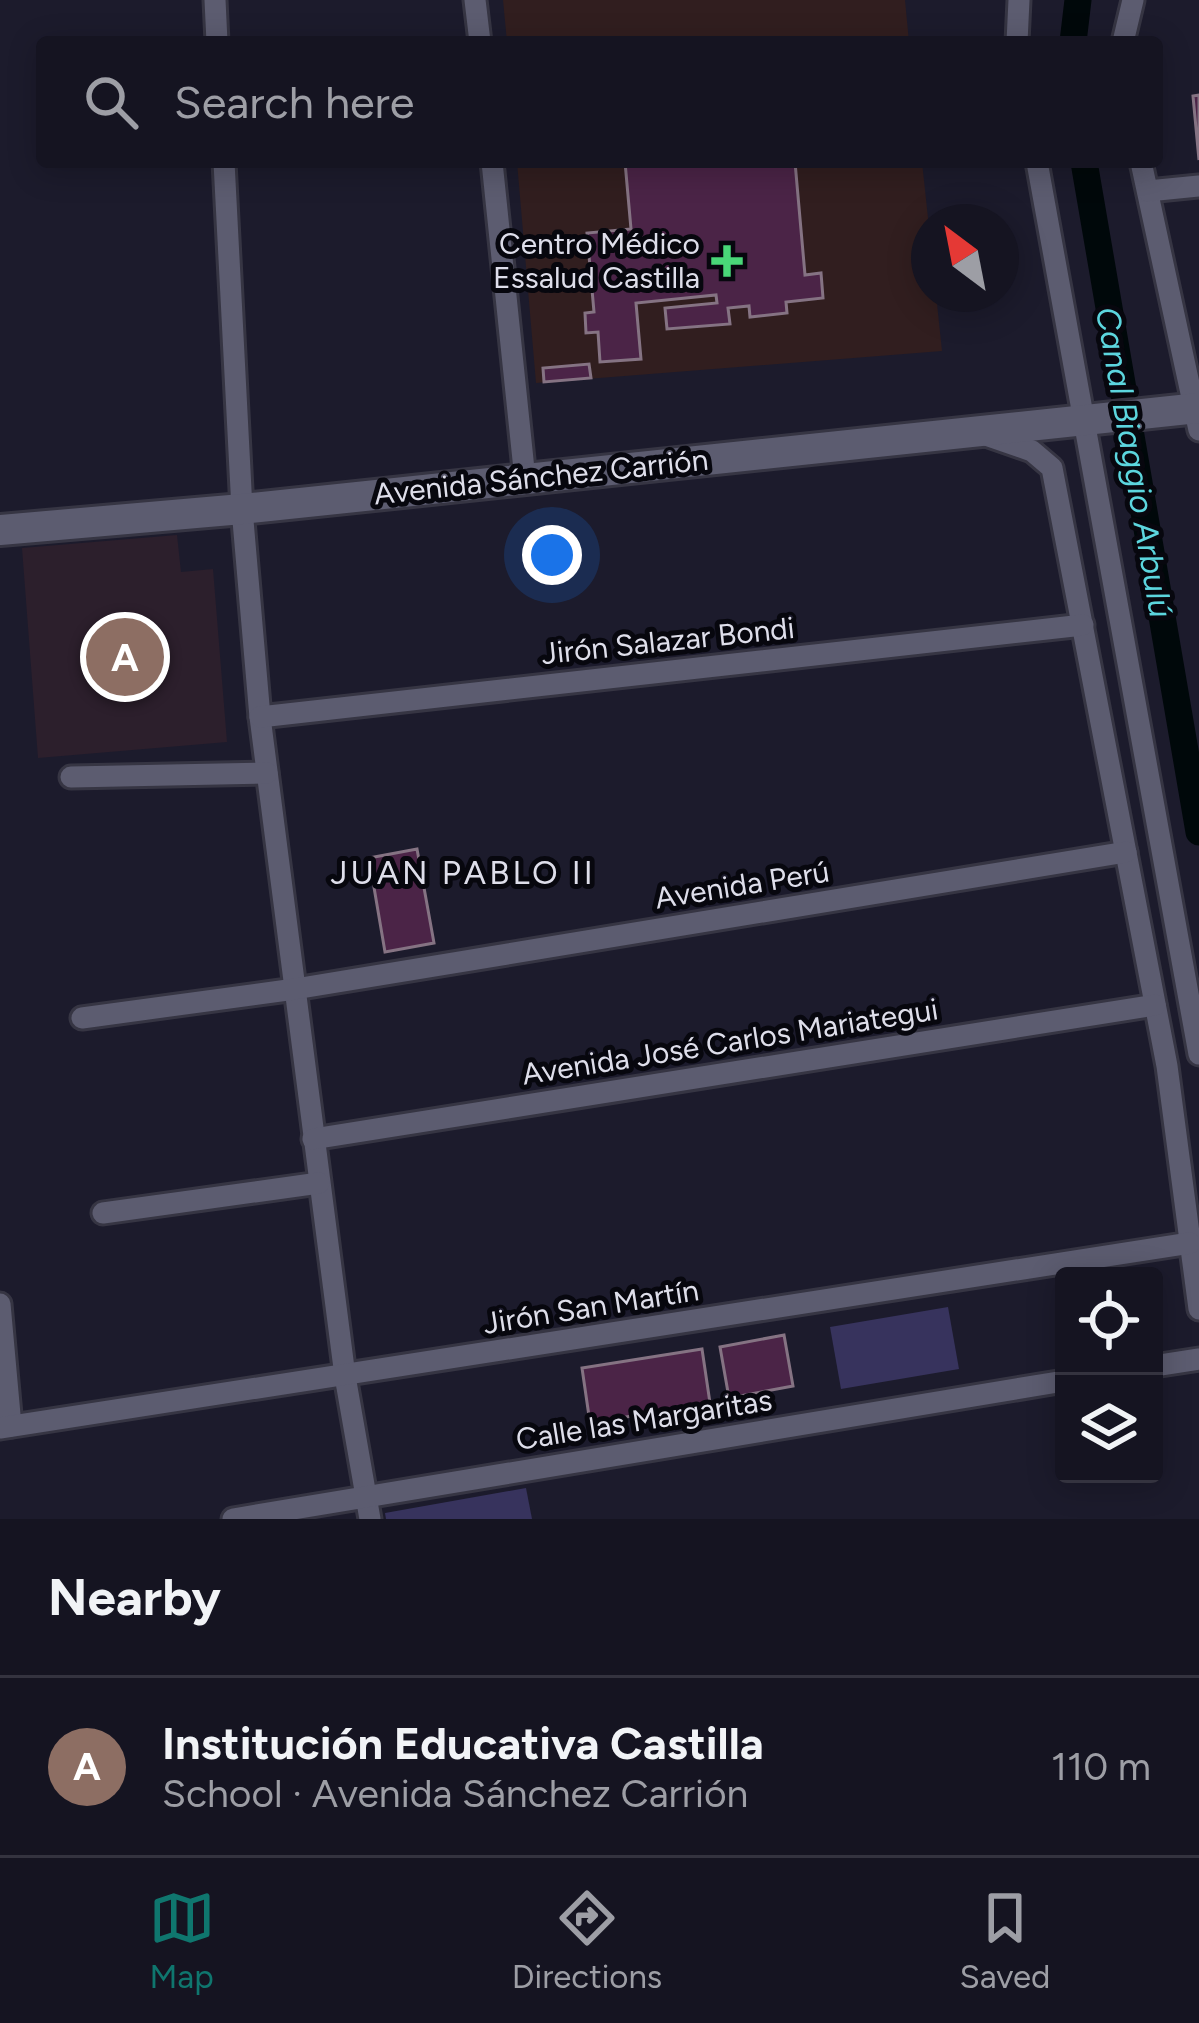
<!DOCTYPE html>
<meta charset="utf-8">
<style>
:root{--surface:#151421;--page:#1e1d2a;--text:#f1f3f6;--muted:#9d9ea5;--line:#34333f;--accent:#0f766e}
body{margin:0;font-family:Figtree,sans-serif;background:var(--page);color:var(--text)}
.controls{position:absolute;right:36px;bottom:36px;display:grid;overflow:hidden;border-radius:12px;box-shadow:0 6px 30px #0003}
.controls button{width:108px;height:108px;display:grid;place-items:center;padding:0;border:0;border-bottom:3px solid var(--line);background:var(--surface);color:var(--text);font:60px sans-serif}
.compass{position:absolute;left:911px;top:204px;width:108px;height:108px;border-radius:50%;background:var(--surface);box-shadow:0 6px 30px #0003;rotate:328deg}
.you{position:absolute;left:552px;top:555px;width:42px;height:42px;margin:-30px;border:9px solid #fff;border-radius:50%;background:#1a73e8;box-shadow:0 0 0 18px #1a73e833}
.badge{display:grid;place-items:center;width:78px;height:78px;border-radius:50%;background:var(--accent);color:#fff;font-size:39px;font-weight:700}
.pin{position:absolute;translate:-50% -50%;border:6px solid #fff;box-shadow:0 3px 12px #0006}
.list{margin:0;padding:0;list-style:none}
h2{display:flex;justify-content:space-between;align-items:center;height:156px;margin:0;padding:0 48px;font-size:51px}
h2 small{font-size:39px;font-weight:400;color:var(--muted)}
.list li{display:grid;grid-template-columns:78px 1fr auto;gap:36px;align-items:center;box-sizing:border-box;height:180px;padding:0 48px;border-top:3px solid var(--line)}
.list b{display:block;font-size:45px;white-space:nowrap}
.list p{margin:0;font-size:39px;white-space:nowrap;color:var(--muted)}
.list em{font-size:39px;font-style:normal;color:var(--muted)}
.icon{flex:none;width:66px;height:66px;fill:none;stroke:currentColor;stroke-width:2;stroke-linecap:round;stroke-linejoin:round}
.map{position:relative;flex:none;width:1199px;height:1519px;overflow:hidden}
.search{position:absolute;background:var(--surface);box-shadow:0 6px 30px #0003;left:36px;right:36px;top:36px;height:132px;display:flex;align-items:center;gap:30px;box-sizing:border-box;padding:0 42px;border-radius:12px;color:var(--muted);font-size:45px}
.sheet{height:336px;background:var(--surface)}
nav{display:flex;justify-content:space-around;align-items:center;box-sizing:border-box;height:168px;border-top:3px solid var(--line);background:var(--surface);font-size:33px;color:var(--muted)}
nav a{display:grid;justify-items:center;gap:6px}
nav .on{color:var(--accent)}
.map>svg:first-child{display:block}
.education{fill:#2c1f2c}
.medical{fill:#311e1f}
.green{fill:#37335d}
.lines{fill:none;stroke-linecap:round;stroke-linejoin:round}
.canal{stroke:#00080a;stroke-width:27}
.building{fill:#4b2447;stroke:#857383;stroke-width:3}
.street-casing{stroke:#363543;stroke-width:27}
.secondary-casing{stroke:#363543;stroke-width:36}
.street{stroke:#5c5c70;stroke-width:21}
.secondary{stroke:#5c5c70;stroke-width:30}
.poi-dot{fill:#49d778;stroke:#07070e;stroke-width:4.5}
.labels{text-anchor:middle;stroke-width:10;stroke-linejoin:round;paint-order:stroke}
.poi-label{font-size:30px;fill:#dedeea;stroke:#07070e;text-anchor:end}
.street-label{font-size:30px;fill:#dedeea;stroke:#07070e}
.water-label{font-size:33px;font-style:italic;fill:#5cd6de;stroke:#07070e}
.neighbourhood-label{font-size:33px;letter-spacing:3px;fill:#dedeea;stroke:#07070e}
</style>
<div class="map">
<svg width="1199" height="1519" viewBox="0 0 1199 1519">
<rect width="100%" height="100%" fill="#1c1b2c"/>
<path class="education" d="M177,535l4,37 32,-3 14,173 -189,16 -16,-210z"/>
<g class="medical">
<path d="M503,0h402l4,42h-402z"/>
<path d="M517,162h405l7,65v67h7l6,57 -406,32z"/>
</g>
<g class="green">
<path d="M948,1307l11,62 -118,20 -11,-62z"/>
<path d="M526,1488l6,31h-146l-1,-6z"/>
</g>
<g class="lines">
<g class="canal">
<path d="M1073,42l5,-42"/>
<path d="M1084,162l115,670"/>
</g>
</g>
<g class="building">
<path d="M1199,95v65l-6,-64z"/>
<path d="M625,162h170l10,113 16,-2 2,25 -37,4 1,11 -37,4 -1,-11 -21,2 2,16 -63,5 -2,-21 52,-5 -1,-8 -80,8 5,56 -41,3 -2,-30 -12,1 -1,-20 9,-1 -7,-79 44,-4z"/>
<path d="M589,364l2,14 -47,4 -1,-14z"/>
<path d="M417,849l17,94 -49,9 -16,-94z"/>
<path d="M784,1335l9,51 -64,12 -9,-51z"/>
<path d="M702,1349l8,54 -120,20 -8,-55z"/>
</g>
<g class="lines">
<defs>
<g id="street">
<path d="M215,0l2,42"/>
<path d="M475,0l5,42"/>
<path d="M1017,42l2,-42"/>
<path d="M1123,42l10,-42"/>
<path d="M224,162l18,347 18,208 85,659 25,143"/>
<path d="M492,162l33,317"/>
<path d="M1037,162l162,892"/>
<path d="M1141,162l58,268"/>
<path d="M1148,191l51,-5"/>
<path d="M986,435l46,16 20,17 115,598 32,243"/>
<path d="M260,717l823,-92"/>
<path d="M71,777l196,-4"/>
<path d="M82,1018l213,-29 831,-137"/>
<path d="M313,1139l842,-134"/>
<path d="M103,1213l216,-30"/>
<path d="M0,1304l11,122"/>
<path d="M1154,1366l45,-7"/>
<path d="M0,1428l1190,-185"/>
<path d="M233,1519l831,-138"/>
</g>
<path id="secondary" d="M0,530l242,-21 957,-101"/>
</defs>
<use href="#street" class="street-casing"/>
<use href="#secondary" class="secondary-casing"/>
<use href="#street" class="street"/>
<use href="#secondary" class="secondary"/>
</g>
<path class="poi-dot" d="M721 243h12v12h12v12h-12v12h-12v-12h-12v-12h12z"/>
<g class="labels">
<g class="poi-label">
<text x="700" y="254">Centro Médico<tspan x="700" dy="34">Essalud Castilla</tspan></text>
</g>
<g class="street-label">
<text transform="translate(541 477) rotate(-6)" y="10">Avenida Sánchez Carrión</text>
<text transform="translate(668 641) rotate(-6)" y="10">Jirón Salazar Bondi</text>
<text transform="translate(742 885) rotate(-9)" y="10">Avenida Perú</text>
<text transform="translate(730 1042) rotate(-9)" y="10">Avenida José Carlos Mariategui</text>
<text transform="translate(591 1307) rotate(-9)" y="10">Jirón San Martín</text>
<text transform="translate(644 1420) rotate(-9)" y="10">Calle las Margaritas</text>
</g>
<g class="water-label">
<text transform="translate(1135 462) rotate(80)" y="12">Canal Biaggio Arbulú</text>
</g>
<g class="neighbourhood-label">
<text x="463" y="884">JUAN PABLO II</text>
</g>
</g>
</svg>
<div class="controls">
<button><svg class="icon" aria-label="locate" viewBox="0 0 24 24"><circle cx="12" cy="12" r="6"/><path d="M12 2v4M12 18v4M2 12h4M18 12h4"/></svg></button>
<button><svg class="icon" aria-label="layers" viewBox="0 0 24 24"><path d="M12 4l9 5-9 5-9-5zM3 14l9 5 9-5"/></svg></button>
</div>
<svg class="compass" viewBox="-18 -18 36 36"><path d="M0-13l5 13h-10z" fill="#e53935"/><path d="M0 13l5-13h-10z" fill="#9d9ea5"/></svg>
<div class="you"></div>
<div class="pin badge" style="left:125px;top:657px;background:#8d6e63">A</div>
<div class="search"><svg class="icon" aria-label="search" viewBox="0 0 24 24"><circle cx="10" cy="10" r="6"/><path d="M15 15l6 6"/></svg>Search here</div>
</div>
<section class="sheet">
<h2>Nearby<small></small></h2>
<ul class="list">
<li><span class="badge" style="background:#8d6e63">A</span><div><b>Institución Educativa Castilla</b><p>School · Avenida Sánchez Carrión</p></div><em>110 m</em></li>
</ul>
</section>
<nav>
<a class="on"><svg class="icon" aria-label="map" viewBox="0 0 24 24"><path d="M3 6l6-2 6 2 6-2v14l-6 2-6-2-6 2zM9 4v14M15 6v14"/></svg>Map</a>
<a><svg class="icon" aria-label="directions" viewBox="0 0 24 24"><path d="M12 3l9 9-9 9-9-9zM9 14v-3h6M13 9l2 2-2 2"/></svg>Directions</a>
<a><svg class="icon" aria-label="saved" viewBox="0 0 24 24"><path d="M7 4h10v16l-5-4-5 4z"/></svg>Saved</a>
</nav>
